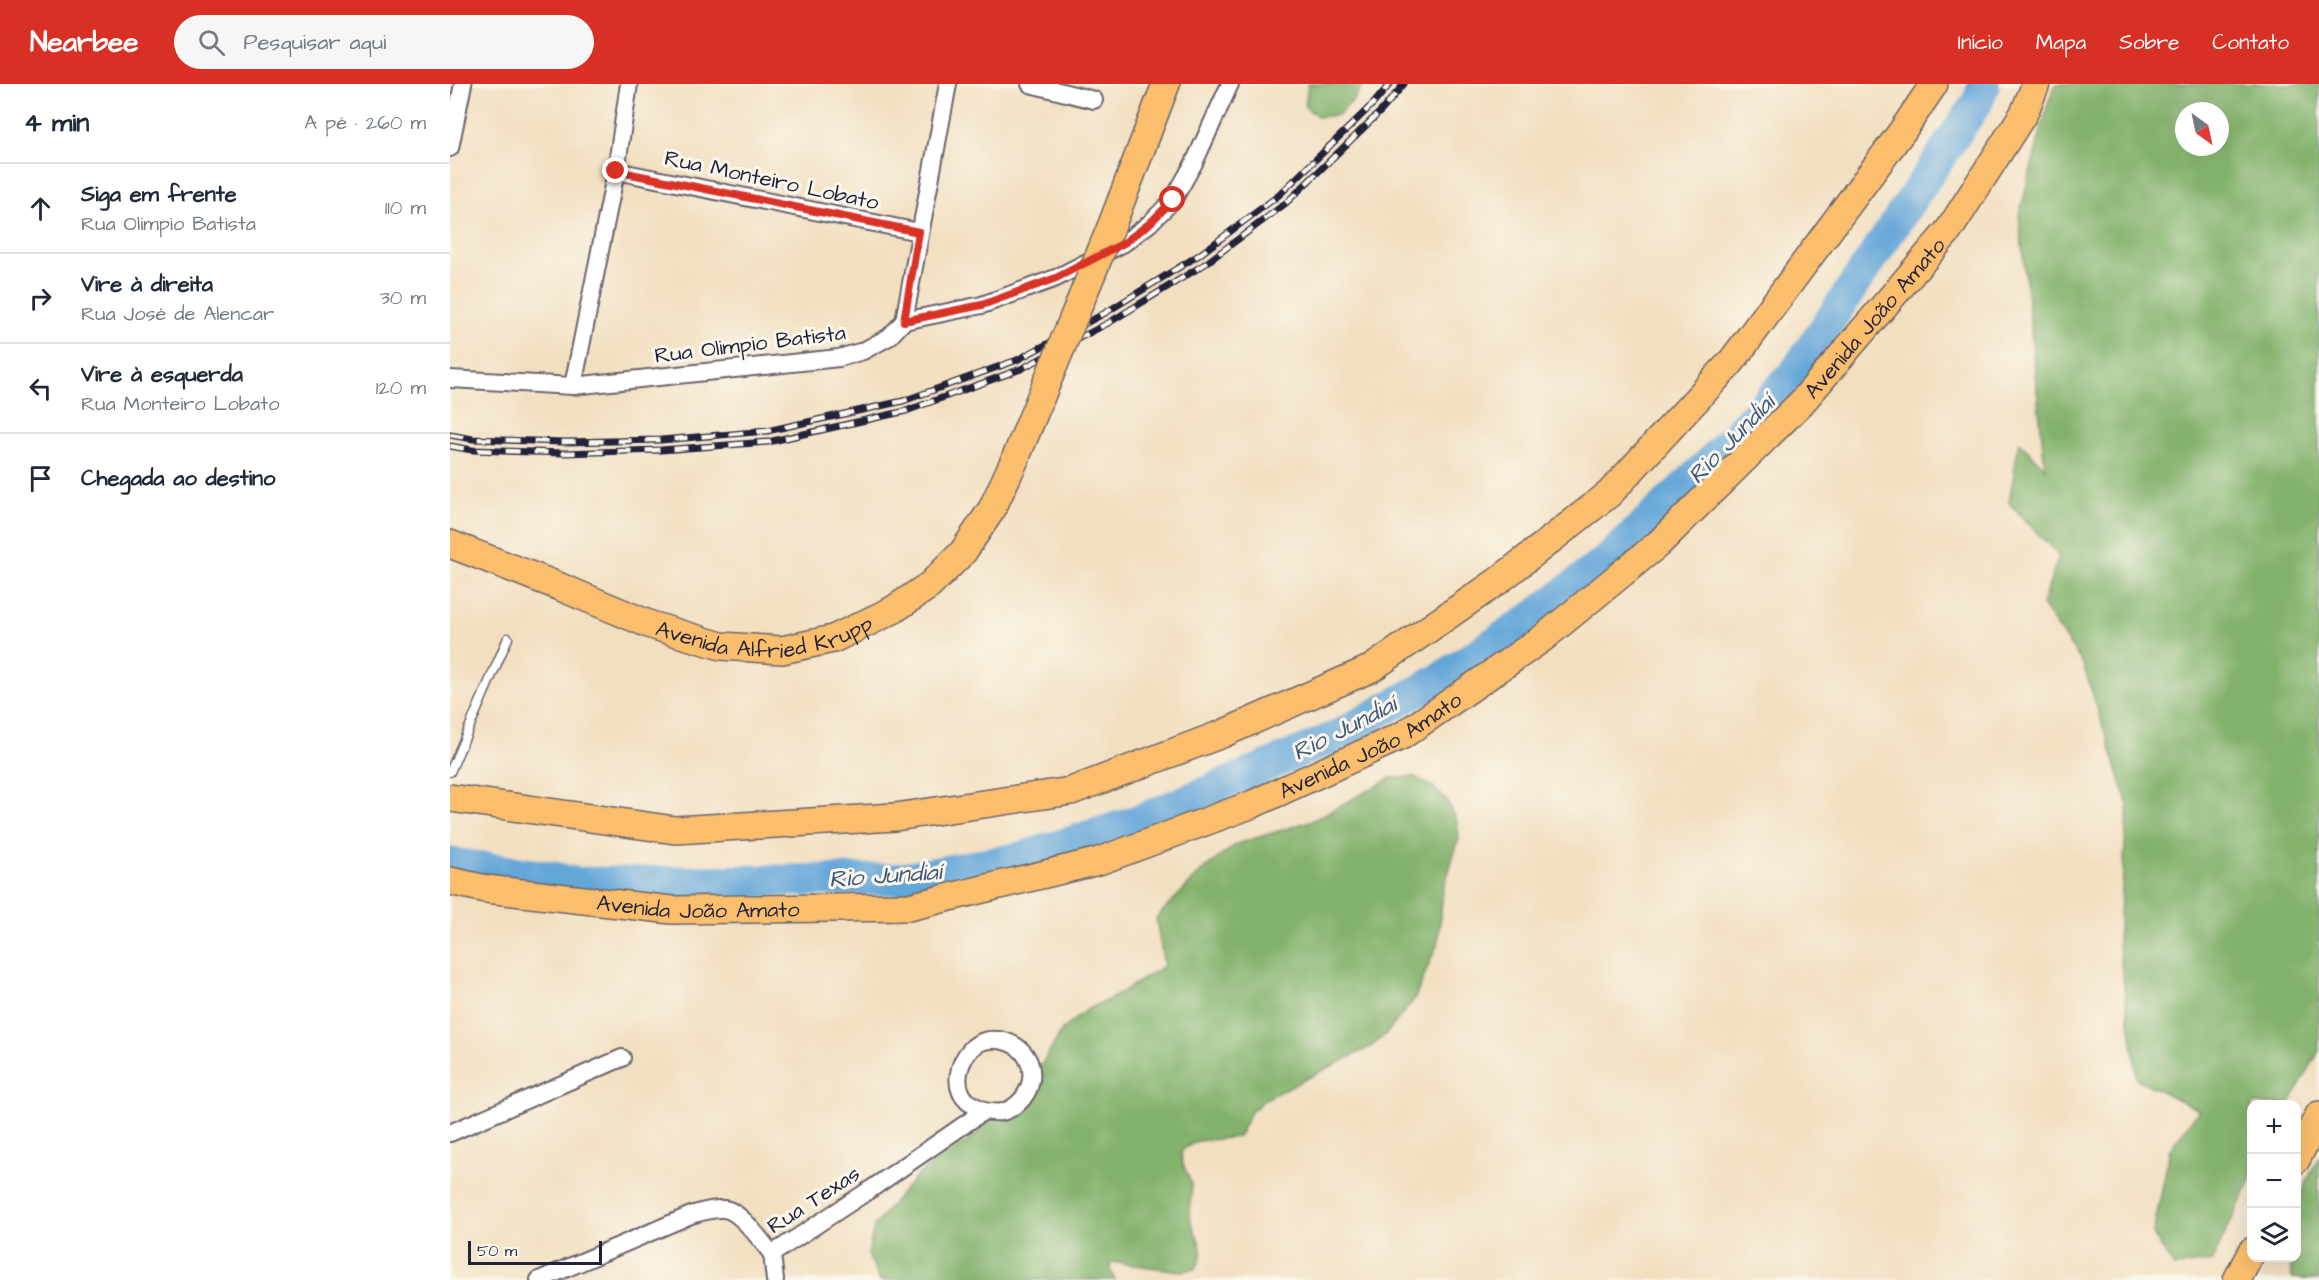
<!DOCTYPE html>
<html lang="pt">
<meta charset="utf-8">
<style>
:root{--surface:#fff;--page:#f6f6f7;--text:#1f2937;--muted:#747a83;--line:#e0e1e3;--accent:#d93025}
body{margin:0;font-family:"Architects Daughter",sans-serif;background:var(--page);color:var(--text)}
.controls{position:absolute;right:18px;bottom:18px;display:grid;overflow:hidden;border-radius:12px;box-shadow:0 6px 24px #0002}
.controls button{width:54px;height:54px;display:grid;place-items:center;padding:0;border:0;border-bottom:2px solid var(--line);background:var(--surface);color:var(--text);font:30px sans-serif}
.compass{position:absolute;left:1725px;top:18px;width:54px;height:54px;border-radius:50%;background:var(--surface);box-shadow:0 6px 24px #0002;rotate:147deg}
.scale{position:absolute;left:18px;bottom:15px;width:134px;box-sizing:border-box;padding-left:6px;border:3px solid #22223b;border-top:0;font-size:16px;line-height:21px;white-space:nowrap;color:#22223b;-webkit-text-stroke:4px #fbf7ec;paint-order:stroke}
.stop{position:absolute;width:18px;height:18px;margin:-14px;border:4px solid #d93025;border-radius:50%;background:#fff}
.stop.end{background:#d93025;border-color:#fff;box-shadow:0 2px 6px #0008}
.list{margin:0;padding:0;list-style:none}
h2{display:flex;justify-content:space-between;align-items:center;height:78px;margin:0;padding:0 24px;font-size:26px}
h2 small{font-size:20px;font-weight:400;color:var(--muted)}
.list li{display:grid;grid-template-columns:39px 1fr auto;gap:18px;align-items:center;box-sizing:border-box;height:90px;padding:0 24px;border-top:2px solid var(--line)}
.list b{display:block;font-size:22px;white-space:nowrap}
.list p{margin:0;font-size:20px;white-space:nowrap;color:var(--muted)}
.list em{font-size:20px;font-style:normal;color:var(--muted)}
.icon{flex:none;width:33px;height:33px;fill:none;stroke:currentColor;stroke-width:2;stroke-linecap:round;stroke-linejoin:round}
.map{position:relative;flex:none;width:1869px;height:1196px;overflow:hidden}
header{display:flex;align-items:center;gap:36px;box-sizing:border-box;height:84px;padding:0 30px;background:var(--accent);color:#fff}
header strong{font-size:28px}
nav{display:flex;gap:33px;margin-inline-start:auto;font-size:21px}
.search{width:420px;height:54px;background:var(--page);display:flex;align-items:center;gap:15px;box-sizing:border-box;padding:0 21px;border-radius:33px;color:var(--muted);font-size:22px}
main{display:flex}
aside{flex:1;background:var(--surface)}
.map>svg:first-child{display:block}
.forest{fill:#83b26c;stroke:#526a54;stroke-width:1.5;fill-rule:evenodd}
.lines{fill:none;stroke-linecap:round;stroke-linejoin:round}
.river{stroke:#63a6d8;stroke-width:32}
.lane-casing{stroke:#6b646a;stroke-width:11}
.street-casing{stroke:#6b646a;stroke-width:20}
.primary-casing{stroke:#6b646a;stroke-width:30}
.lane{stroke:#fff;stroke-width:8}
.street{stroke:#fff;stroke-width:16}
.primary{stroke:#fabe6d;stroke-width:27}
.rail-casing{stroke:#22223b;stroke-width:7}
.rail{stroke:#fbf7ec;stroke-width:4.5;stroke-dasharray:14;stroke-linecap:butt}
.primary-bridge-casing{stroke:#6b646a;stroke-width:30;stroke-linecap:butt}
.primary-bridge{stroke:#fabe6d;stroke-width:27}
.route{stroke:#d93025;stroke-width:8}
.labels{text-anchor:middle;stroke-width:6;stroke-linejoin:round;paint-order:stroke}
.street-label{font-size:22px;fill:#22223b;stroke:#fbf7ec}
.water-label{font-size:24px;font-style:italic;fill:#3c577a;stroke:#fbf7ec}
</style>
<header>
<strong>Nearbee</strong>
<div class="search"><svg class="icon" aria-label="search" viewBox="0 0 24 24"><circle cx="10" cy="10" r="6"/><path d="M15 15l6 6"/></svg>Pesquisar aqui</div>
<nav><a>Início</a><a>Mapa</a><a>Sobre</a><a>Contato</a></nav>
</header>
<main>
<aside>
<h2>4 min<small>A pé · 260 m</small></h2>
<ul class="list">
<li><svg class="icon" aria-label="ahead" viewBox="0 0 24 24"><path d="M12 20V5M6 11l6-6 6 6"/></svg><div><b>Siga em frente</b><p>Rua Olimpio Batista</p></div><em>110 m</em></li>
<li><svg class="icon" aria-label="right" viewBox="0 0 24 24"><path d="M7 20v-9h11M14 6l5 5-5 5"/></svg><div><b>Vire à direita</b><p>Rua José de Alencar</p></div><em>30 m</em></li>
<li><svg class="icon" aria-label="left" viewBox="0 0 24 24"><path d="M17 20v-9H6M10 6l-5 5 5 5"/></svg><div><b>Vire à esquerda</b><p>Rua Monteiro Lobato</p></div><em>120 m</em></li>
<li><svg class="icon" aria-label="arrive" viewBox="0 0 24 24"><path d="M6 21V4h12l-3 4 3 4H6"/></svg><div><b>Chegada ao destino</b></div></li>
</ul>
</aside>
<div class="map">
<svg width="1869" height="1196" viewBox="0 0 1869 1196">
<rect width="100%" height="100%" fill="#fbf7ec"/>
<filter id="ink" filterUnits="userSpaceOnUse"><feTurbulence type="fractalNoise" baseFrequency=".0167" numOctaves="2"/><feDisplacementMap in="SourceGraphic" scale="12" xChannelSelector="R" yChannelSelector="G"/><feConvolveMatrix kernelMatrix="1 2 1 2 8 2 1 2 1" color-interpolation-filters="sRGB"/></filter>
<filter id="wash" filterUnits="userSpaceOnUse"><feTurbulence type="fractalNoise" baseFrequency=".008" numOctaves="4" result="noise"/><feDisplacementMap in="SourceGraphic" scale="24" xChannelSelector="R" yChannelSelector="G"/><feGaussianBlur stdDeviation="1.35" result="paint"/><feColorMatrix in="noise" values="0 0 0 0 0 0 0 0 0 0 0 0 0 0 0 0 0 1.4 0 .05"/><feComposite in="paint" operator="in"/></filter>
<g filter="url(#wash)">
<rect width="100%" height="100%" fill="#f2dfc0"/>
<g class="forest">
<path d="M858,0h55l-9,15 -16,16 -19,2 -14,-10z"/>
<path d="M1606,0h263v967l-30,53h-37l-1,76 -39,81 -38,6 -21,-33 17,-85 29,-39 -62,-31 -19,-137 10,-138 -45,-140 -41,-59 17,-49 -50,-53 10,-61 26,26 -26,-253 30,-115zM1734,27h36v36h-36z"/>
<path d="M965,693l18,10 14,14 10,20 2,17 -16,52 -5,52 -23,56 -29,36 -14,12 -107,53 -14,13 -13,25 -41,4 -15,9c-3,13 6,21 9,35 2,10 -3,22 -1,32 4,21 20,32 5,52l-14,2 -70,-9 -1,7 5,11h-235l-12,-25 6,-29 29,-35 20,-21 47,-30 65,-64 28,-47 25,-20 26,-12 50,-31 -8,-48 49,-50 32,-24 77,-24 77,-42z"/>
<path d="M1869,1072v124l-27,-2 -3,-20h7l1,-56z"/>
</g>
<g class="lines">
<path class="river" d="M0,779l102,14 24,6 324,-4 120,-21 120,-38 195,-83 101,-56 94,-62 77,-59 100,-95 88,-93 183,-271 6,-17"/>
</g>
</g>
<g filter="url(#ink)">
<g class="lines">
<defs>
<path id="lane" d="M0,688l58,-134"/>
<g id="street">
<path d="M580,0l64,16"/>
<path d="M0,64l13,-64"/>
<path d="M166,87l303,61"/>
<path d="M454,237l44,-237"/>
<path d="M0,295l123,7 266,-28 24,-7 26,-14 15,-16 78,-16 74,-27 68,-35 25,-19 24,-24 21,-37 36,-79"/>
<path d="M123,302l43,-215 13,-87"/>
<path d="M0,1049l172,-75"/>
<path d="M322,1170l99,-65 113,-78c6,1 13,2 18,1 23,-6 37,-33 25,-54 -10,-19 -41,-25 -56,-9 -13,14 -19,38 -3,53 5,3 11,6 16,9"/>
<path d="M322,1170l3,26"/>
<path d="M89,1196l152,-65c10,-3 21,-7 33,-6 16,1 37,32 48,45"/>
</g>
<g id="primary">
<path d="M661,143l55,-143"/>
<path id="s1" d="M0,460l108,42 93,39 70,21 61,4 51,-11 60,-29 37,-25 33,-33 29,-43 24,-52"/>
<path d="M0,714l225,32 220,-13 176,-26 151,-57 150,-66 126,-87 111,-87 123,-133 171,-231 31,-46"/>
<path id="s2" d="M0,797l36,8 186,21 237,-3 190,-46 154,-57 150,-69 140,-97 115,-94 143,-141 148,-173 75,-117 12,-29"/>
<path d="M1846,1076l23,-45"/>
<path d="M1787,1196l15,-29"/>
</g>
</defs>
<use href="#lane" class="lane-casing"/>
<use href="#street" class="street-casing"/>
<use href="#primary" class="primary-casing"/>
<use href="#lane" class="lane"/>
<use href="#street" class="street"/>
<use href="#primary" class="primary"/>
<defs>
<g id="rail">
<path d="M0,351l23,4 91,3 97,-2 106,-9 136,-30 114,-41 88,-47 94,-58 80,-60 95,-92 16,-19"/>
<path d="M0,362l22,4 92,3 97,-3 107,-8 138,-31 115,-42 89,-47 95,-58 81,-61 96,-93 22,-26"/>
</g>
</defs>
<use href="#rail" class="rail-casing"/>
<use href="#rail" class="rail"/>
<defs>
<path id="primary-bridge" d="M566,373l95,-230"/>
</defs>
<use href="#primary-bridge" class="primary-bridge-casing"/>
<use href="#primary-bridge" class="primary-bridge"/>
</g>
</g>
<g class="lines" filter="url(#ink)">
<path class="route" d="M166,87l303,61 -15,89 78,-16 74,-27 68,-35 25,-19 24,-24"/>
</g>
<g class="labels">
<g class="street-label">
<text transform="translate(322 95) rotate(12)" y="8">Rua Monteiro Lobato</text>
<text dy="8" stroke="none"><textPath href="#s2" startOffset="1618">Avenida João Amato</textPath></text>
<text transform="translate(300 259) rotate(-7)" y="8">Rua Olimpio Batista</text>
<text dy="8" stroke="none"><textPath href="#s1" startOffset="334">Avenida Alfried Krupp</textPath></text>
<text dy="8" stroke="none"><textPath href="#s2" startOffset="952">Avenida João Amato</textPath></text>
<text dy="8" stroke="none"><textPath href="#s2" startOffset="250">Avenida João Amato</textPath></text>
<text transform="translate(363 1115) rotate(-33)" y="8">Rua Texas</text>
</g>
<g class="water-label">
<text transform="translate(1281 355) rotate(-46)" y="8">Rio Jundiaí</text>
<text transform="translate(894 644) rotate(-27)" y="8">Rio Jundiaí</text>
<text transform="translate(435 791) rotate(-4)" y="8">Rio Jundiaí</text>
</g>
</g>
</svg>
<div class="controls">
<button>+</button>
<button>−</button>
<button><svg class="icon" aria-label="layers" viewBox="0 0 24 24"><path d="M12 4l9 5-9 5-9-5zM3 14l9 5 9-5"/></svg></button>
</div>
<svg class="compass" viewBox="-18 -18 36 36"><path d="M0-13l5 13h-10z" fill="#e53935"/><path d="M0 13l5-13h-10z" fill="#747a83"/></svg>
<div class="scale">50 m</div>
<div class="stop" style="left:723px;top:116px"></div>
<div class="stop end" style="left:166px;top:87px"></div>
</div>
</main>
